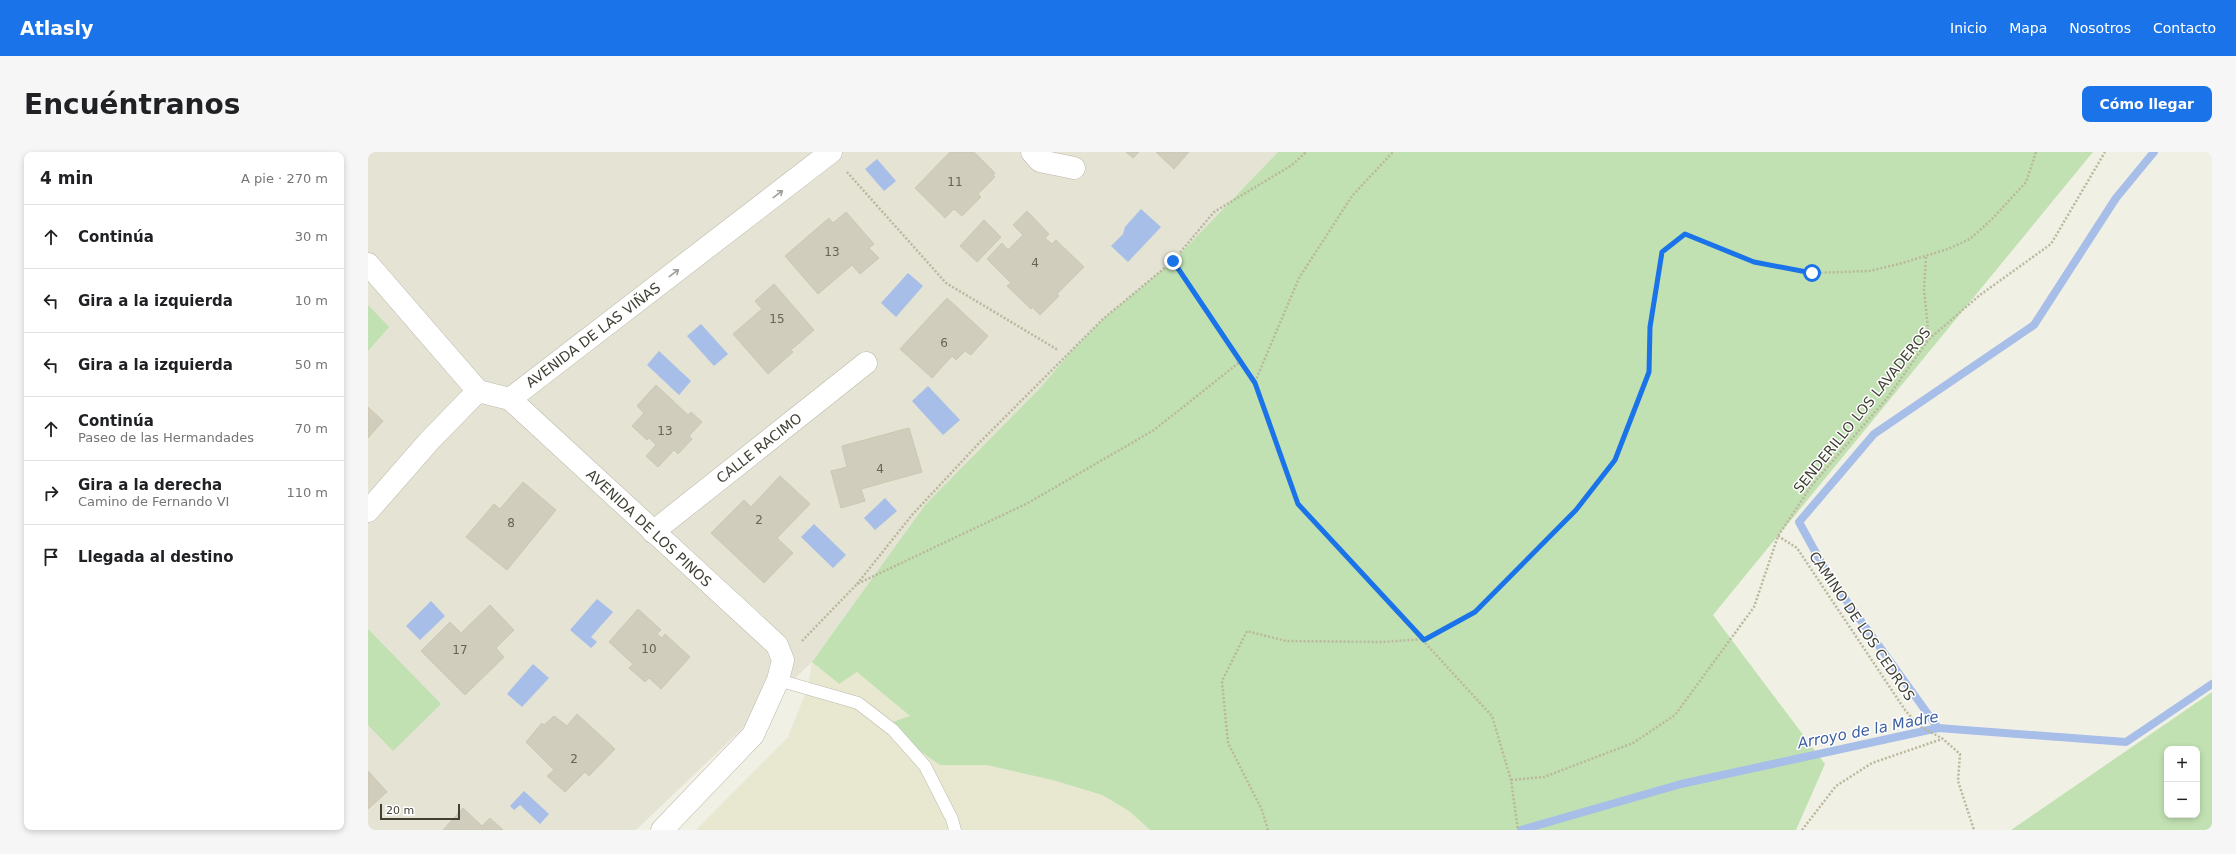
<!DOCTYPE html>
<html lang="es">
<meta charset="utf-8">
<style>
:root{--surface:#fff;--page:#f6f6f6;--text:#202124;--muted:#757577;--line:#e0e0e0;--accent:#1a73e8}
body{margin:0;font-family:"DejaVu Sans",sans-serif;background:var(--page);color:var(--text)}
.controls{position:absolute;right:12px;bottom:12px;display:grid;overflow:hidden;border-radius:8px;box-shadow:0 2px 6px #0003}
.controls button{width:36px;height:36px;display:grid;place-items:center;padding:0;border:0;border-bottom:1px solid var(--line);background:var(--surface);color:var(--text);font:20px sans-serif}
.scale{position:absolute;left:12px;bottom:10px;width:80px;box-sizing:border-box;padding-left:4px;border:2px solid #424035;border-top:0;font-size:11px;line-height:14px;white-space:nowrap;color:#424035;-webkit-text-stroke:3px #fff;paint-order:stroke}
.stop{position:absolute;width:12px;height:12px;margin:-9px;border:3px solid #1a73e8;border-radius:50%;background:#fff}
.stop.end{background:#1a73e8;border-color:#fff;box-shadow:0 1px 4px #0008}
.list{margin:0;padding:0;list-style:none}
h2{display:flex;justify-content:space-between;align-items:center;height:52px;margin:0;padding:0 16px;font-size:17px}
h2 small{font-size:13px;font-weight:400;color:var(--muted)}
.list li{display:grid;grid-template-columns:26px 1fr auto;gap:12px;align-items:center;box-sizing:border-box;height:64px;padding:0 16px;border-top:1px solid var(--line)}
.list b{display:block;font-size:15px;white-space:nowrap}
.list p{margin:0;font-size:13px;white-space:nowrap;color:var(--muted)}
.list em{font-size:13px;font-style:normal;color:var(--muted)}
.icon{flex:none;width:22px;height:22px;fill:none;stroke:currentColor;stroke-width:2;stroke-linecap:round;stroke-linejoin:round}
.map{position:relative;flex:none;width:1844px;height:678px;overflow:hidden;border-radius:8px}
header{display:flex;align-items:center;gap:24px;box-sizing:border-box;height:56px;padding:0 20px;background:var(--accent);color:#fff}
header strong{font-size:19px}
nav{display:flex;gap:22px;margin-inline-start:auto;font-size:14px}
.intro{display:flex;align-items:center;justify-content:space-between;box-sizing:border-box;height:96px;padding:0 24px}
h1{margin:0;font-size:28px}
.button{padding:10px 18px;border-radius:8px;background:var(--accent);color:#fff;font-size:14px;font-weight:700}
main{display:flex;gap:24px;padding:0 24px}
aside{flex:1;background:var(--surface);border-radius:8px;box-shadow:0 2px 6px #0003}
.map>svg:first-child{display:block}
.residential{fill:#e4e3d4}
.education{fill:#e8e7d0}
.green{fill:#c1e1b2;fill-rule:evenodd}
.water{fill:#a7bee8}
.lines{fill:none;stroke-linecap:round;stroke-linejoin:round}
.stream{stroke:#a7bee8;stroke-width:8}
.building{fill:#d1cdbc;stroke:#cbc7b0}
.service-casing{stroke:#bbb9a9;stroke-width:13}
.minor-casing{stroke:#bbb9a9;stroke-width:23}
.path{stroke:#bbb79c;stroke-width:2.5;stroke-dasharray:2 2;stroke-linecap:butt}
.service{stroke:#fff;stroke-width:12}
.minor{stroke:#fff;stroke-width:22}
.oneway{stroke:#a0a09a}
.route{stroke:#1a73e8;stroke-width:5}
.labels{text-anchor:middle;stroke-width:3;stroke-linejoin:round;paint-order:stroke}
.number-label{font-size:12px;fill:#666357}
.street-label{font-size:14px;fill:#424035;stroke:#fff}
.water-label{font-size:15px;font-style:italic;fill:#3b5ea2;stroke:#fff}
</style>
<header>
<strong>Atlasly</strong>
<nav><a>Inicio</a><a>Mapa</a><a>Nosotros</a><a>Contacto</a></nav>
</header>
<div class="intro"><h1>Encuéntranos</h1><a class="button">Cómo llegar</a></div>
<main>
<aside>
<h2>4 min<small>A pie · 270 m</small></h2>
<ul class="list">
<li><svg class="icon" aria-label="ahead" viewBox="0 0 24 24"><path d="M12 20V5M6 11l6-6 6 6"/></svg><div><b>Continúa</b></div><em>30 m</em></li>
<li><svg class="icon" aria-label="left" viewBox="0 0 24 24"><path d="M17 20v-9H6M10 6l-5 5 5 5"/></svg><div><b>Gira a la izquierda</b></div><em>10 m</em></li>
<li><svg class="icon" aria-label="left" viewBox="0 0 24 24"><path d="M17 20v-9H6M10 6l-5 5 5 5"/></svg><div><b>Gira a la izquierda</b></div><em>50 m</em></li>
<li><svg class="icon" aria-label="ahead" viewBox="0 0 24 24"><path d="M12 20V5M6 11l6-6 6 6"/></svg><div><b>Continúa</b><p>Paseo de las Hermandades</p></div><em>70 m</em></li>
<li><svg class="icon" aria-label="right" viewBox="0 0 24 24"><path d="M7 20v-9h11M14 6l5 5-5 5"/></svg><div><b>Gira a la derecha</b><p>Camino de Fernando VI</p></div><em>110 m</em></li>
<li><svg class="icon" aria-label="arrive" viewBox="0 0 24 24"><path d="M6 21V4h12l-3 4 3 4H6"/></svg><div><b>Llegada al destino</b></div></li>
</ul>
</aside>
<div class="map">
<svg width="1844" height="678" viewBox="0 0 1844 678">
<rect width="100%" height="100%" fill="#f1f0e5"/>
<path class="residential" d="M0,0h910l-105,109 -70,58 -35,36 -28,33 -115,117 -113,157 -176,168h-268z"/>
<path class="education" d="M444,510l26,22 19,-12 54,45 -20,6 49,42h47l69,16 46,14 27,16 21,19h-454l92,-93 20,-50z"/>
<g class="green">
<path d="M910,0h815l-380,463 112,149 -29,66h-646l-21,-19 -27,-16 -46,-14 -69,-16h-47l-34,-24 -16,-18 20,-7 -53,-44 -18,12 -27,-22 113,-157 115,-117 28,-33 35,-36 70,-58z"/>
<path d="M0,153l21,22 -21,24z"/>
<path d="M0,477l73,75 -48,47 -25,-26z"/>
<path d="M1844,540v138h-201zM1799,597h30v66h-30z"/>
</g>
<g class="water">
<path d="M509,7l19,22 -12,10 -19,-22z"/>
<path d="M773,57l20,18 -33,35 -17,-16 12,-12 2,-7z"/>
<path d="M540,121l15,13 -27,31 -15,-14z"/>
<path d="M333,172l27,30 -14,12 -27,-30z"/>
<path d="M291,199l32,30 -12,14 -32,-30z"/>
<path d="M560,234l32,34 -17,15 -31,-34z"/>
<path d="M517,346l12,13 -22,19 -11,-12z"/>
<path d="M446,372l32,31 -13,13 -32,-31z"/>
<path d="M229,447l16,13 -22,25 6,5 -6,6 -21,-18z"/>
<path d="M63,449l14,15 -25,24 -14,-14z"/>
<path d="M165,512l16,14 -27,29 -15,-13z"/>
<path d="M156,639l25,23 -9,10 -20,-19 -6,5 -4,-4z"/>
</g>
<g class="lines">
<g class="stream">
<path d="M1570,576l-110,-153 -29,-53 75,-88 160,-109 82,-127 38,-46"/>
<path d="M1153,678l160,-46 257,-56 188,14 86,-58"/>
</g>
</g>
<g class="building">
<path d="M582,0h24l21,21 -2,2 2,2 -17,17 3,3 -19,19 -8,-7 -9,9 -30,-30z"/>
<path d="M758,0h13l-6,6z"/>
<path d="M788,0h33l-15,17z"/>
<path d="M659,59l22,23 -4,4 7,6 4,-4 28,27 -27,27 2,2 -19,19 -8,-8 -1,2 -24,-23 4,-3 -24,-24 15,-16 6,7 15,-15 -10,-10z"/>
<path d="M478,60l28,32 -5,4 10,10 -19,16 -8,-9 -34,29 -33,-38 44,-38 4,5z"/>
<path d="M616,68l17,17 -24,25 -17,-16z"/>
<path d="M406,132l40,46 -23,20 2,2 -25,22 -35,-40 29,-25 -7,-8z"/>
<path d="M579,146l41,38 -17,19 -6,-4 -9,9 -4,-4 -20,22 -32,-29z"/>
<path d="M288,233l32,30 3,-3 11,10 -13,14 3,3 -14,15 -4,-4 -16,17 -12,-11 10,-11 -7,-7 -2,2 -15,-14 12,-13 -7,-7z"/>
<path d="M0,255l15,14 -15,17z"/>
<path d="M541,276l13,44 -61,17 4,12 -24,7 -10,-37 16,-4 -5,-21z"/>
<path d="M412,324l30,28 -33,34 16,15 -29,30 -53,-50 33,-33 7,7z"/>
<path d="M155,330l33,28 -49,60 -41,-33 28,-33 6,5z"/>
<path d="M122,453l24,25 -18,18 8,9 -39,38 -44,-44 29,-29 11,11z"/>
<path d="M270,457l23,21 -4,4 5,4 3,-4 25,23 -29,32 -12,-11 -4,4 -16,-14 4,-4 -24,-22z"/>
<path d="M209,562l38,35 -26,27 -4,-4 -20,20 -18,-16 7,-6 -28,-28 16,-19 2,2 10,-9 13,10z"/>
<path d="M0,619l19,21 -19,17z"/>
<path d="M95,656l19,18 8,-8 13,12h-60z"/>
</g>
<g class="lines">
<defs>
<path id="service" d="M410,528l80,23 35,27 32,36 27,53 3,11"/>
<g id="minor">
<path d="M664,0l8,9 34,7"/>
<path d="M0,112l110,127"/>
<path d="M110,239l32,8 267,246 6,15 -5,20 -25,55 -91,95"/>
<path d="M142,247l321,-247"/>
<path d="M0,359l63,-72 47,-48"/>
<path d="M285,380l213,-169"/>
</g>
</defs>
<use href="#service" class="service-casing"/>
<use href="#minor" class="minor-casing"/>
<g class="path">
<path d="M479,20l99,111 112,67"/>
<path d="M1558,105l-2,32 5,50"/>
<path d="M805,109l82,122 43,121 194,212 19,64 7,50"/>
<path d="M887,230l44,-104 53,-82 41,-44"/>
<path d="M1410,384l19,12 108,162 13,15 25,14 17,15 -2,27 16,49"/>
<path d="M489,432l55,-69 67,-72 124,-124 70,-58 41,-49 78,-47 14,-13"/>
<path d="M434,489l55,-57 171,-81 126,-73 87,-69"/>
<path d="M1143,628l33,-3 89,-34 42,-28 79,-108 24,-71 34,-51 76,-88 41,-58 51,-44 71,-51 54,-92"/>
<path d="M900,678l-6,-20 -34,-67 -6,-62 25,-50 39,10 97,1 41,-3 51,-27 101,-102 39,-50 34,-88 1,-45 12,-75 23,-18 68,28 59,11 57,-2 30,-7 49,-15 22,-10 22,-20 34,-37 10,-30"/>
<path d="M1434,678l34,-44 36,-23 70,-24"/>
</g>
<use href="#service" class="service"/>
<use href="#minor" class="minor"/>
</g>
<defs><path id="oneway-shaft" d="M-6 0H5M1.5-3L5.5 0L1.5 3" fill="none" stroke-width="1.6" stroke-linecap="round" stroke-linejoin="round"/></defs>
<g class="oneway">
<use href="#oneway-shaft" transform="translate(410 42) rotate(-37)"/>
<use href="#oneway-shaft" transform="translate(306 121) rotate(-37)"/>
</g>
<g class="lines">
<path class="route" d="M805,109l82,122 43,121 126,136 51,-28 101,-102 39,-50 34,-88 1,-45 12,-75 23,-18 69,28 58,11"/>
</g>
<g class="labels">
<g class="number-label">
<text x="587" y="34">11</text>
<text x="464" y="104">13</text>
<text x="667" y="115">4</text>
<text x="409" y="171">15</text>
<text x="576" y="195">6</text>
<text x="297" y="283">13</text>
<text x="512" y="321">4</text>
<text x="391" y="372">2</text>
<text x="143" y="375">8</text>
<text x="281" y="501">10</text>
<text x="92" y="502">17</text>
<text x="206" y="611">2</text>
</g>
<g class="street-label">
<text transform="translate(225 183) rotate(-37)" y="5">AVENIDA DE LAS VIÑAS</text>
<text transform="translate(1494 258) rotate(-51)" y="5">SENDERILLO LOS LAVADEROS</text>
<text transform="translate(391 296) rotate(-38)" y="5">CALLE RACIMO</text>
<text transform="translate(281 376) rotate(43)" y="5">AVENIDA DE LOS PINOS</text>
<text transform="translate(1494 474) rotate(56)" y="5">CAMINO DE LOS CEDROS</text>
</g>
<g class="water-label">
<text transform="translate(1500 578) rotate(-11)" y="5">Arroyo de la Madre</text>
</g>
</g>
</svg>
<div class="controls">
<button>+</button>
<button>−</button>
</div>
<div class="scale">20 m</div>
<div class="stop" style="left:1444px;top:121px"></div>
<div class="stop end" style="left:805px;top:109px"></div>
</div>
</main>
